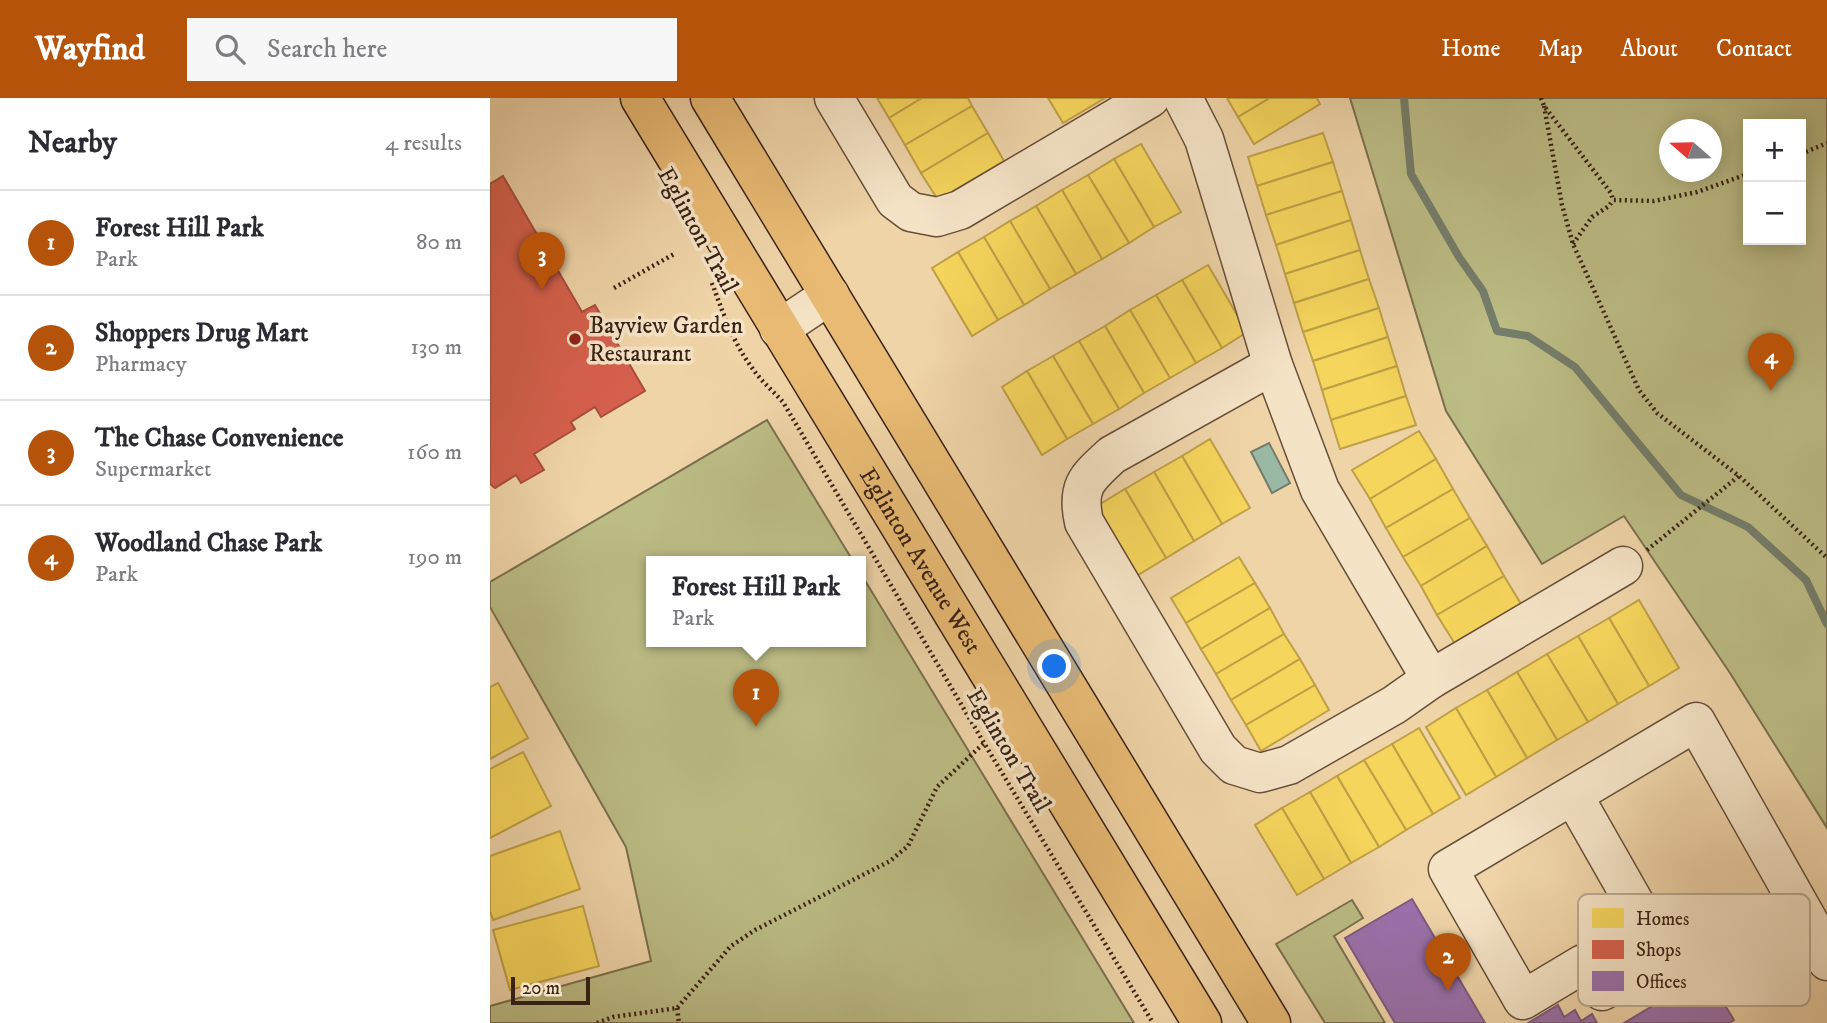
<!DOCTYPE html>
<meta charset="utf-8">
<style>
:root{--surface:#fff;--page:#f7f7f7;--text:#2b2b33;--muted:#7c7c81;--line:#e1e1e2;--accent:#b45309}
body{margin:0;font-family:"IM FELL DW Pica",serif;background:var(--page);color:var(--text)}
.controls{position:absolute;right:21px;top:21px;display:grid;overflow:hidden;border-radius:0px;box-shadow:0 4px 18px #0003}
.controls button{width:63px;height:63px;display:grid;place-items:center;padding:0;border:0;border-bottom:2px solid var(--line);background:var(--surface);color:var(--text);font:35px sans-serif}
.compass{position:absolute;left:1169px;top:21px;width:63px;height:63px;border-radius:50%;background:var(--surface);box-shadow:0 4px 18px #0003;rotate:290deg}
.scale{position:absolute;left:21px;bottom:18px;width:79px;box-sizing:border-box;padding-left:7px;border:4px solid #3a2315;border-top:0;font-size:19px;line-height:24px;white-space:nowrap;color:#3a2315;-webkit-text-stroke:5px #f5e3c6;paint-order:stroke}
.you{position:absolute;left:565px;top:569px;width:24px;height:24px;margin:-18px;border:5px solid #fff;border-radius:50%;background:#1a73e8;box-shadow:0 0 0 10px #1a73e833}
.badge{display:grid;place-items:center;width:46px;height:46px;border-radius:50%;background:var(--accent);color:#fff;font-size:23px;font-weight:700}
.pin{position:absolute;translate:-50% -58px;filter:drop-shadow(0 2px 4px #0008)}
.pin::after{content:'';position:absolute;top:37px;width:24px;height:21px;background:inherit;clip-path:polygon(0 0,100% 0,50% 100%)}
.popup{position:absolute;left:156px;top:458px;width:220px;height:91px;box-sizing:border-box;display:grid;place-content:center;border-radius:0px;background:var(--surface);filter:drop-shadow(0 2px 5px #0005);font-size:23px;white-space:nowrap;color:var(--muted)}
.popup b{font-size:26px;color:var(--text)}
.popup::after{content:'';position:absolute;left:50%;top:100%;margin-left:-14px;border:14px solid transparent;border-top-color:var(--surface)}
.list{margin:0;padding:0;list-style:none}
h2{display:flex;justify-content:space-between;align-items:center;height:91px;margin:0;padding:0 28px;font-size:30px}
h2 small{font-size:23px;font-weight:400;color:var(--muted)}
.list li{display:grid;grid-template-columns:46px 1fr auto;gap:21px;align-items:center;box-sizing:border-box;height:105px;padding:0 28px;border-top:2px solid var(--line)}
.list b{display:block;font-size:26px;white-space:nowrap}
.list p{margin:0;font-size:23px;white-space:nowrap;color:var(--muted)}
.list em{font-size:23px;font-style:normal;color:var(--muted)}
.icon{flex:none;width:38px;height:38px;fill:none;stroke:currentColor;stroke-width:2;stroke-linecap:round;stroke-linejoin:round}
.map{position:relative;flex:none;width:1337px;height:925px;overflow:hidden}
header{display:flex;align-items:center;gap:42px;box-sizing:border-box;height:98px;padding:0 35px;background:var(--accent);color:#fff}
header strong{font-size:33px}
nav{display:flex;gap:38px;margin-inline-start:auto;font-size:24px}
.search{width:490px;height:63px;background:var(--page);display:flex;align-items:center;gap:18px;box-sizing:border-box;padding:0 24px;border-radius:0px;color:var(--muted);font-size:26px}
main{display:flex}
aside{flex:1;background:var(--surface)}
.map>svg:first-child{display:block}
.green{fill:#bcbc85;stroke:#7b704d;stroke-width:2;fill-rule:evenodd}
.water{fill:#9ab9a4;stroke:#747d6b;stroke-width:2}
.homes{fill:#f6d55c;stroke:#bea047;stroke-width:2}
.shops{fill:#d6604d;stroke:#a74e3c;stroke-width:2}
.offices{fill:#9970ab;stroke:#7c597e;stroke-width:2}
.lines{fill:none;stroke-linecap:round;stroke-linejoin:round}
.stream{stroke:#747d6b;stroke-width:8}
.minor-casing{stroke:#674f3a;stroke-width:41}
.major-casing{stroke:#3a2315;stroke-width:41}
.path{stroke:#3a2315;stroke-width:4.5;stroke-dasharray:2 3.5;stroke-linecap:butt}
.minor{stroke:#f5e3c6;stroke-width:38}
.major{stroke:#e8ba74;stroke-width:38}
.poi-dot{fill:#8f2418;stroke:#f5e3c6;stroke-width:2.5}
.labels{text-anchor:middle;stroke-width:7;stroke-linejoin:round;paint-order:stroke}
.street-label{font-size:24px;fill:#3a2315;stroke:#f5e3c6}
.poi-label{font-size:24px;fill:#3a2315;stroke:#f5e3c6;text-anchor:start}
.key{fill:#f5e3c6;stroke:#bda991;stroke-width:2}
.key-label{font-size:19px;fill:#3a2315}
</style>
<header>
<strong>Wayfind</strong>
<div class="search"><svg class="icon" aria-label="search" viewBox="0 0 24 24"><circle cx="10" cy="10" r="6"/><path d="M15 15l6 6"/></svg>Search here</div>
<nav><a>Home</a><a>Map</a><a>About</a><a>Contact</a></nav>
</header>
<main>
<aside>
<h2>Nearby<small>4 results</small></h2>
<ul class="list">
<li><span class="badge">1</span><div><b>Forest Hill Park</b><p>Park</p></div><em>80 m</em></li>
<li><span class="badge">2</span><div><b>Shoppers Drug Mart</b><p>Pharmacy</p></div><em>130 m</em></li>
<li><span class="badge">3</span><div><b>The Chase Convenience</b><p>Supermarket</p></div><em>160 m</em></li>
<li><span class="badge">4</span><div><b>Woodland Chase Park</b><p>Park</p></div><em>190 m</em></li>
</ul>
</aside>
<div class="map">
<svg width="1337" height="925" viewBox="0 0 1337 925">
<rect width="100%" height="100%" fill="#efd4a8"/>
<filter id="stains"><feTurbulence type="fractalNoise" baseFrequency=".00286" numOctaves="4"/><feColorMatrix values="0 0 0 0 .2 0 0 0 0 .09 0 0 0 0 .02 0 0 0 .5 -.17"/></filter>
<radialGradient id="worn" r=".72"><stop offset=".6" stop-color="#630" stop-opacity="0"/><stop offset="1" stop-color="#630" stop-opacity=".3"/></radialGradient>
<g class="green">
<path d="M860,0h477v730l-97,-155 -106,-157 -82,48 -96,-153zM1258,26h53v116h-53zM1180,32h42v42h-42z"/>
<path d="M277,322l86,141h-202v80h210v-67l273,449h-644v-17l161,-45 -25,-114 -136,-240v-25z"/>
<path d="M862,802l11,18 -29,18 51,87h-60l-49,-79z"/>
</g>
<path class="water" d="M779,345l21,40 -18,10 -21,-41z"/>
<g class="homes">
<path d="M387,0h45l-33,20z"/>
<path d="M432,0h46l4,8 -67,39 -16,-27z"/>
<path d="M558,0h57l-42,25z"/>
<path d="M737,0h43l-32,19z"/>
<path d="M780,0h47l3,6 -66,40 -16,-27z"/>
<path d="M482,8l16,27 -67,40 -16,-28z"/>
<path d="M498,35l16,28 -66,39 -17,-27z"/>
<path d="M833,35l10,29 -76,24 -9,-29z"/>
<path d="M651,46l40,68 -27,15 -40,-68z"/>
<path d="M624,61l40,68 -25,16 -41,-68z"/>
<path d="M843,64l9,29 -76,24 -9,-29z"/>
<path d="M598,77l41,68 -27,16 -40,-69z"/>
<path d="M572,92l40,69 -26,15 -40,-68z"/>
<path d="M852,93l9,29 -75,25 -10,-30z"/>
<path d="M546,108l40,68 -26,15 -40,-68z"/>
<path d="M861,122l9,30 -75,24 -9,-29z"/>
<path d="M520,123l40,68 -26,16 -40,-68z"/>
<path d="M494,139l40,68 -26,15 -40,-68z"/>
<path d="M870,152l9,29 -75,24 -9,-29z"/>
<path d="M468,154l40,68 -26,16 -40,-68z"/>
<path d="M718,167l39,67 -25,16 -40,-68z"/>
<path d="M879,181l10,29 -76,24 -9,-29z"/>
<path d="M692,182l40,68 -26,15 -40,-68z"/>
<path d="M666,197l40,68 -26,15 -40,-68z"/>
<path d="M889,210l9,29 -75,24 -10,-29z"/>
<path d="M640,212l40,68 -26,15 -39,-67z"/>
<path d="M615,228l39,67 -25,16 -40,-68z"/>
<path d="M898,239l9,29 -75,24 -9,-29z"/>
<path d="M589,243l40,68 -26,15 -40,-68z"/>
<path d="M563,258l40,68 -26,15 -40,-68z"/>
<path d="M907,268l9,30 -75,24 -9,-30z"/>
<path d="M537,273l40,68 -25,16 -40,-68z"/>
<path d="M916,298l10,29 -76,24 -9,-29z"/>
<path d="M929,333l17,28 -66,40 -18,-29z"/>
<path d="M720,341l40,69 -28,16 -40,-68z"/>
<path d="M692,358l40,68 -28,17 -40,-69z"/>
<path d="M946,361l17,30 -67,39 -16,-29z"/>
<path d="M664,374l40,69 -28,17 -41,-69z"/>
<path d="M635,391l41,69 -28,17 -41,-69z"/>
<path d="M963,391l17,29 -67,39 -17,-29z"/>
<path d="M980,420l17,28 -66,40 -18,-29z"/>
<path d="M997,448l17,30 -67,39 -16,-29z"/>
<path d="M749,459l16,26 -69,40 -15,-25z"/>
<path d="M1014,478l17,28 -66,40 -18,-29z"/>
<path d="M765,485l15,25 -69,41 -15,-26z"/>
<path d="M1149,502l40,68 -30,18 -40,-68z"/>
<path d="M780,510l14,26 -68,40 -15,-25z"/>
<path d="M1119,520l40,68 -31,18 -40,-68z"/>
<path d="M794,536l16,25 -69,41 -15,-26z"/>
<path d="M1088,538l40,68 -30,18 -41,-68z"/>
<path d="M1057,556l41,68 -31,18 -40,-68z"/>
<path d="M810,561l15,26 -69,40 -15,-25z"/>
<path d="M1027,574l40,68 -30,18 -40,-68z"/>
<path d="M8,585l30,55 -38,21v-72z"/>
<path d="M825,587l14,25 -68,41 -15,-26z"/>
<path d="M997,592l40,68 -31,19 -40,-69z"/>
<path d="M966,610l40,69 -30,18 -40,-68z"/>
<path d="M929,630l41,70 -27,16 -41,-70z"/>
<path d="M902,646l41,70 -27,16 -42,-70z"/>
<path d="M33,654l28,54 -61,32v-69z"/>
<path d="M874,662l42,70 -27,17 -42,-71z"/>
<path d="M847,678l42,71 -28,16 -41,-71z"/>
<path d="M820,694l41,71 -27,16 -42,-71z"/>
<path d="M792,710l42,71 -27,16 -42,-70z"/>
<path d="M70,733l20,58 -87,31 -3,-9v-55z"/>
<path d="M93,808l16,60 -89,24 -17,-60z"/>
</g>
<path class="shops" d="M13,78l79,136 13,-7 50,86 -44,26 -6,-10 -24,15 4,7 -41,25 10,16 -23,13 -5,-8 -21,13 -5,-4v-300z"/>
<g class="offices">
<path d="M922,801l73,124h-90l-50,-85z"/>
<path d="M1216,876l28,46 -4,3h-106z"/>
<path d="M1068,907l6,12 11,-7 6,11 11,-7 5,9h-69z"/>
</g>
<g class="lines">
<path class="stream" d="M914,0l7,76 48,83 24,34 14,40 31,5 47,31 106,128 67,32 58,53 21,44"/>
<defs>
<g id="minor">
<path d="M344,0l61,102 16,12 26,5 23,-7 190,-112"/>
<path d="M693,0l21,41 69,226 47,125 111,189"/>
<path d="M289,231l51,-34"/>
<path d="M783,267l-161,90c-25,23 -36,31 -28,67l134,227 16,16 26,8 29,-8 105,-60 37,-26 192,-113"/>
<path d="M1083,697l91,160 -62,36 -19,-27 -60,36 -75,-131 248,-147 123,218 8,21"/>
</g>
<g id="major">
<path id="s1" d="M150,0l562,925"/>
<path d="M220,0l561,925"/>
</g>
</defs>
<use href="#minor" class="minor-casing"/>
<use href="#major" class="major-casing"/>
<g class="path">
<path d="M1051,0l3,8 67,87 2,7 41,1 43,-9 51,-18"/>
<path d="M1054,8l18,99 11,39 66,146 18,23 82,63 88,82"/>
<path d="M1311,56l26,-11"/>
<path d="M1083,146l19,-27 17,-11 4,-6"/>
<path d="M222,185c11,30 21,60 41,86 8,12 20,22 30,33l201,341 169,280"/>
<path d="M124,190l60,-34"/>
<path d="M1157,452l92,-74"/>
<path d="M187,910l2,15"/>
<path d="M107,925l16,-6 64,-9 54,-62 24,-16 135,-69 18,-15 29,-59 47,-44"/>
</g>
<use href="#minor" class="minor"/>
<use href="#major" class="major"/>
</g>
<circle class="poi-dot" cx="85" cy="241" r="7"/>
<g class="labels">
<g class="street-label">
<text transform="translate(208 132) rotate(61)" y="8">Eglinton Trail</text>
<text dy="8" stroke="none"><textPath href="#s1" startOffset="541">Eglinton Avenue West</textPath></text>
<text transform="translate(519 652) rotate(59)" y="8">Eglinton Trail</text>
</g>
<g class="poi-label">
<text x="99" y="235">Bayview Garden<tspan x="99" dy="28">Restaurant</tspan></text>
</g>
</g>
<rect x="1088" y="796" width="232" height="112" rx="10" class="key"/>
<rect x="1102" y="810" width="32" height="20" fill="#f6d55c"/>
<rect x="1102" y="842" width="32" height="19" fill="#d6604d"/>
<rect x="1102" y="873" width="32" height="20" fill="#9970ab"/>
<g class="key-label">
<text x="1146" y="827">Homes</text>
<text x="1146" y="858">Shops</text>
<text x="1146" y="890">Offices</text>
</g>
<rect width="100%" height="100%" filter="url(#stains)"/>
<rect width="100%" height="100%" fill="url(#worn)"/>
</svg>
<div class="controls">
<button>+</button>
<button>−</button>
</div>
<svg class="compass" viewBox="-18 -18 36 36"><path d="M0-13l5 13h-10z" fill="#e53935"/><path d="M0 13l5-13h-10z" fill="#7c7c81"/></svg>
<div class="scale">20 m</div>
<div class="you"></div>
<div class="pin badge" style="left:266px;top:629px">1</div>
<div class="popup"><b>Forest Hill Park</b>Park</div>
<div class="pin badge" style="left:958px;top:893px">2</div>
<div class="pin badge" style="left:52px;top:192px">3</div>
<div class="pin badge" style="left:1281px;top:293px">4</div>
</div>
</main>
